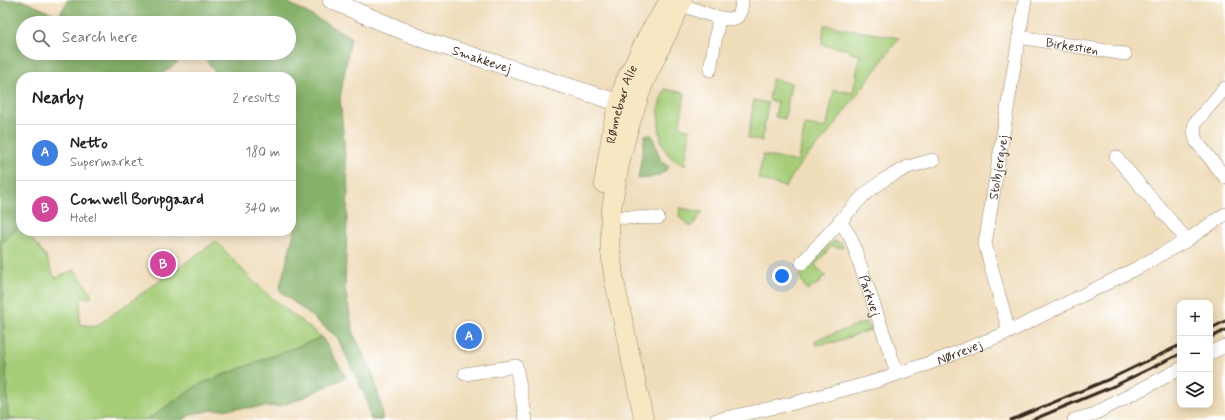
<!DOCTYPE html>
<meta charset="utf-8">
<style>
:root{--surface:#fff;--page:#f6f6f6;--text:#202124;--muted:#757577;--line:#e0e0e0;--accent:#b45309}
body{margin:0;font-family:Mynerve,sans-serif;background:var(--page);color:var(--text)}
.controls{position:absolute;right:12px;bottom:12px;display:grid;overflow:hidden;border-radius:8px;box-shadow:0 2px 10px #0003}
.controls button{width:36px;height:36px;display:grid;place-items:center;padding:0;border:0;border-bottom:1px solid var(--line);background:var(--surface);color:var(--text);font:20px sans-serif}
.you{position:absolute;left:782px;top:276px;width:14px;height:14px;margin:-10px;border:3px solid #fff;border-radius:50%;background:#1a73e8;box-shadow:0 0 0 6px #1a73e833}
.badge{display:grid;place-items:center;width:26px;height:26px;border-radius:50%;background:var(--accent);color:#fff;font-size:13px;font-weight:700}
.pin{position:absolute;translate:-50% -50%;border:2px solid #fff;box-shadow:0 1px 4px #0006}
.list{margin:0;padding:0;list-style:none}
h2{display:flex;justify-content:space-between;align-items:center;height:52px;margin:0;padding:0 16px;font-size:17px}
h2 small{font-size:13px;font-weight:400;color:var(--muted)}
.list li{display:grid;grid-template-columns:26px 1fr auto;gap:12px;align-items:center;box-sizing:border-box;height:56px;padding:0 16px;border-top:1px solid var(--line)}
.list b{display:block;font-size:15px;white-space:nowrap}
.list p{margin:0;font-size:13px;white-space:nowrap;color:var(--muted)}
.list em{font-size:13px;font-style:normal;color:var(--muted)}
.icon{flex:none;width:22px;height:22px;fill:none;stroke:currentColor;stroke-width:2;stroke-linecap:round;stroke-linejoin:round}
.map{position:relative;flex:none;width:1225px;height:420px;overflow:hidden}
.search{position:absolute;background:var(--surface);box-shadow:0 2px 10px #0003;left:16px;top:16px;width:280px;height:44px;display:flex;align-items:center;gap:10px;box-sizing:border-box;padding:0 14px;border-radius:22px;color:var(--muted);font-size:15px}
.panel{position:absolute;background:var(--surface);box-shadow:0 2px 10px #0003;left:16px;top:72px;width:280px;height:164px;border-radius:16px}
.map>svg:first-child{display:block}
.green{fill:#a5cd78;stroke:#707c4b}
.forest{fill:#84b068;stroke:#606d43}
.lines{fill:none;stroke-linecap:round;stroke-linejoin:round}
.minor-casing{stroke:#95836c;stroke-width:14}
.tertiary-casing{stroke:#95836c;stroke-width:18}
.secondary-casing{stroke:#95836c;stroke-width:20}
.minor{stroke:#fff;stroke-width:13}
.tertiary{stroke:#fff;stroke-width:17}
.secondary{stroke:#f7e8c3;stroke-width:19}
.rail{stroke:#3b2a1e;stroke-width:3}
.labels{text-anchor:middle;stroke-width:4;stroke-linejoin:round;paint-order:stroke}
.street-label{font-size:13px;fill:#3b2a1e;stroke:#fff}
</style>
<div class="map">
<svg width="1225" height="420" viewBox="0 0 1225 420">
<rect width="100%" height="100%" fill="#fff"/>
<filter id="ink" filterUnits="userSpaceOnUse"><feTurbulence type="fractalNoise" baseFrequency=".025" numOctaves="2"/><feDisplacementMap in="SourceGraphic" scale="8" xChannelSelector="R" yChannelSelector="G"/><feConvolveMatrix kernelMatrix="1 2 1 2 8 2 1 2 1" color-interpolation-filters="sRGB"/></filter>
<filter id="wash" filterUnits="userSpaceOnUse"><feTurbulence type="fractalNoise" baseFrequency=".012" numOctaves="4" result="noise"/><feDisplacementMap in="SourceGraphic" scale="16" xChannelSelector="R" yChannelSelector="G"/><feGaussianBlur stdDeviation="0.9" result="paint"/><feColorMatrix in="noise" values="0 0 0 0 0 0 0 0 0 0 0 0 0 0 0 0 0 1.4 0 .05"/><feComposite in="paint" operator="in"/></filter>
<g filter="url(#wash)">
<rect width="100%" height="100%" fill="#efdcb9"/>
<g class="green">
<path d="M824,25l75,13 -72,97 -22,23 -10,13 -9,16 -28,-8 5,-24 34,7 1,-2 7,-35 21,3 1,-3 7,-35 19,3 7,-38 -10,-2v-3l-28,-5z"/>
<path d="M772,79l19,4 -6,36 -10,-2 3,-15 -9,-2z"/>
<path d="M665,89l20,4 -5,32 3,3 7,2 -5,35c-21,-7 -25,-22 -26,-42 0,-5 -1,-11 0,-16 1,-6 4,-12 6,-18z"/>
<path d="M754,100l14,3 -6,38 -14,-3z"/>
<path d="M680,208l23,4 -12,15 -12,-10z"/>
<path d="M18,221l3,4v6h5l20,26 9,21 20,-8 16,23v5l-10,-1 -2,27 16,3 121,-86 35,38 23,21 48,37 -122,47 -54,36h-130l-8,-4 -7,-172z"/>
<path d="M836,241l6,3 1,4 -11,-2 -17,19 11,11 -6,3 1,3 -14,8 -8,-14 30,-32z"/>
<path d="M866,322l2,4 5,3 -38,13 -19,3 -1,-5z"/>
</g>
<g class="forest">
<path d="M0,0h21l38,16 9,-16h215l68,37 -11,61 8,89 -3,102 9,46 19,39 9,35v11h-11l-5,-22 -29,-61 -58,-47 21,-80 -9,-18v-115h-72l-18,-24h88v-30h-266v30h166l-31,24h-137v148l-20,19 7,172 8,4h-16z"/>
<path d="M645,135h7l9,26 8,6c-7,9 -20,12 -31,12z"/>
<path d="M322,337l24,40 -46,22 -21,7 -66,4 -21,4 -9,6h-37l54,-36z"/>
</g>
</g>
<g filter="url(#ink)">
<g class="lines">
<defs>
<g id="minor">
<path d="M674,0c13,7 40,18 54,19 3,0 6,-1 9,-2l4,-7 1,-10"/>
<path id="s1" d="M1019,37l106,17"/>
<path d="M710,70l9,-52"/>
<path d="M1225,88l-30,35 -1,8 2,10 29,36"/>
<path d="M1116,157l71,83"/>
<path d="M610,217l48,1"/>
<path id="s2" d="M840,221l11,17 46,135"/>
<path d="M802,263l62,-68 21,-16 23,-12 25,-7"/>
<path id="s3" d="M1009,332l-24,-88 40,-244"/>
<path d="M1210,353l15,-7"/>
<path d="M465,374l51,-8 10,54"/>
<path id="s4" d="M716,420l74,-16 83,-22 57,-19 79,-31 128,-64 50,-28 38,-26"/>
<path d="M1074,420l18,-5 88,-46"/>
</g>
<g id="tertiary">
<path id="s5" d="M331,0l34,15 60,25 73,24 134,43"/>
</g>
<g id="secondary">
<path id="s6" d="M604,184l1,-9 8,-51 12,-42 24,-49 21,-33"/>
<path d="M644,420l-30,-141 -4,-31v-31l9,-51 10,-39 13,-40 41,-87"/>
</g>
</defs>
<use href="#minor" class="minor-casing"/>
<use href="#tertiary" class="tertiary-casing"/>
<use href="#secondary" class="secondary-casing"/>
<use href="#minor" class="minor"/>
<use href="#tertiary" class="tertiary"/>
<use href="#secondary" class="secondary"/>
<g class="rail">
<path d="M1210,329l15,-8"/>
<path d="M1210,338l15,-8"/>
<path d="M1011,420l101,-42 68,-33"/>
<path d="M1032,420l82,-34 66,-32"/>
</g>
</g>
</g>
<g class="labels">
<g class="street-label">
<text dy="5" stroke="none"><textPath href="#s1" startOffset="54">Birkestien</textPath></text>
<text dy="5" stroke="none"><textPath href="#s5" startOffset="162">Smakkevej</textPath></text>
<text dy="5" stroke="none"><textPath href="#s6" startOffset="82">Rønnebær Alle</textPath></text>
<text dy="5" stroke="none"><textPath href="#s3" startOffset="169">Stolbjergvej</textPath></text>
<text dy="5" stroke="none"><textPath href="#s2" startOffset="81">Parkvej</textPath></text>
<text dy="5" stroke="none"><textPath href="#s4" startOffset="253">Nørrevej</textPath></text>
</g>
</g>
</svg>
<div class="controls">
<button>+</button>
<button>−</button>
<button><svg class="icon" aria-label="layers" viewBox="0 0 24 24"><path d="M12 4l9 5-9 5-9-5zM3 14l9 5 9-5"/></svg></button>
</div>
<div class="you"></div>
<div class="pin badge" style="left:469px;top:336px;background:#3f7fe0">A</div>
<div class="pin badge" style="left:163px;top:264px;background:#d1479c">B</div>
<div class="search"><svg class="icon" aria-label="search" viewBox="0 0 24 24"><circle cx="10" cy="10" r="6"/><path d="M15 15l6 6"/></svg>Search here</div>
<section class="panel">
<h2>Nearby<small>2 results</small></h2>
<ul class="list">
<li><span class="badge" style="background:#3f7fe0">A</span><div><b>Netto</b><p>Supermarket</p></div><em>180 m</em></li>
<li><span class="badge" style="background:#d1479c">B</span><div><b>Comwell Borupgaard</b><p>Hotel</p></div><em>340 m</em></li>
</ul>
</section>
</div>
